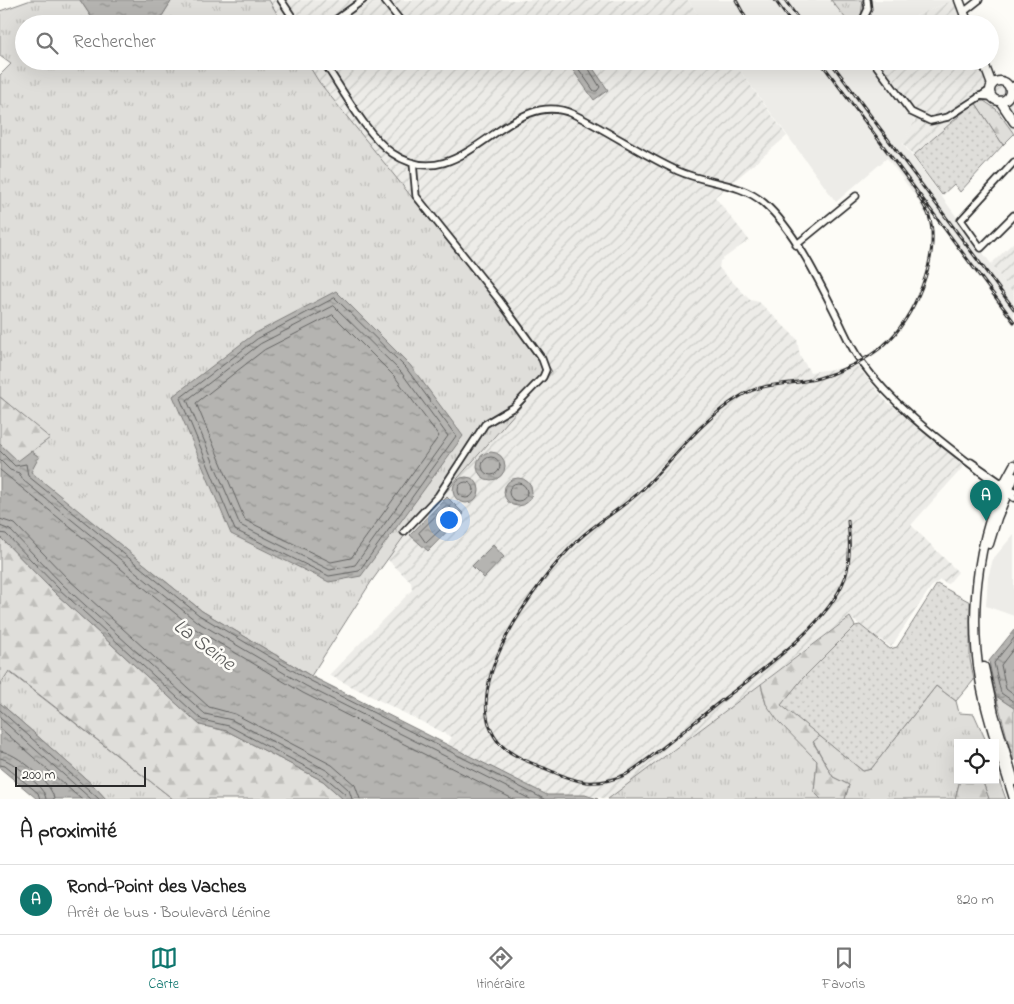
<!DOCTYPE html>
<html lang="fr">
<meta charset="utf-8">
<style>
:root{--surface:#fff;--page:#f2f2f2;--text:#222;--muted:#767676;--line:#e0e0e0;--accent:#0f766e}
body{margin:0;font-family:"Indie Flower",sans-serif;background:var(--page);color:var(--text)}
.controls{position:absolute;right:15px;bottom:15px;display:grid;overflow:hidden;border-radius:0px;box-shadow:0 5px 20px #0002}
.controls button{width:45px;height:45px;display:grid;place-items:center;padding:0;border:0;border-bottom:1px solid var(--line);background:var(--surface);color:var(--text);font:25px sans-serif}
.scale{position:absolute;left:15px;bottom:12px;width:131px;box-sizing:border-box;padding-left:5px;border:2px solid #2b2b2b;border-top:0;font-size:14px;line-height:18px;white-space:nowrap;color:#2b2b2b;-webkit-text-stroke:4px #fdfcf7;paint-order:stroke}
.you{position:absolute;left:448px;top:519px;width:18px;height:18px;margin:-12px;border:4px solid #fff;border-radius:50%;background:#1a73e8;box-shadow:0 0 0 8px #1a73e833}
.badge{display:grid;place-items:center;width:32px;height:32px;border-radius:50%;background:var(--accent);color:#fff;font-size:16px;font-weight:700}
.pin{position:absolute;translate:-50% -41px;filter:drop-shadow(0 1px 2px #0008)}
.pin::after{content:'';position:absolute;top:26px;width:18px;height:15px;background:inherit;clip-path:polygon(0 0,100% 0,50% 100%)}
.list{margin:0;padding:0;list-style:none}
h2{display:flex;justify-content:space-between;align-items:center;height:65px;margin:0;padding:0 20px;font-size:21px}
h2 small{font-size:16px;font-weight:400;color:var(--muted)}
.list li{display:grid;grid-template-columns:32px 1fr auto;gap:15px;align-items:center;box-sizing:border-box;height:70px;padding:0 20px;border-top:1px solid var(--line)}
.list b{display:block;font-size:19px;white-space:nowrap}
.list p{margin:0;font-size:16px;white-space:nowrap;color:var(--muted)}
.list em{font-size:16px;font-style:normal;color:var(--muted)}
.icon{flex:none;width:28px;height:28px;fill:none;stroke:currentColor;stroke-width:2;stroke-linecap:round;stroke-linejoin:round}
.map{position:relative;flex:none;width:1014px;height:799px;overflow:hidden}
.search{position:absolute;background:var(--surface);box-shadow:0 5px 20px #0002;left:15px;right:15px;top:15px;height:55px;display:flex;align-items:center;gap:12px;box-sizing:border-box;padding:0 18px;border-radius:28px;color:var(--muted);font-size:19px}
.sheet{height:135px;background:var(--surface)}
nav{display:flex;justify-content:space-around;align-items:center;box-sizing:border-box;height:70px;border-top:1px solid var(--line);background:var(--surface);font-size:14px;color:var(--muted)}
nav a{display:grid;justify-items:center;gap:2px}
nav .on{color:var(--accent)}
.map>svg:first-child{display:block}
.built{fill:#edece8}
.industrial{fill:url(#industrial-furrows)}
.grass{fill:url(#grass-tufts);stroke:#858482}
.forest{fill:url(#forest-firs);stroke:#858482}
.garden{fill:url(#garden-dots);stroke:#858482}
.water{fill:url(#water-ripples);stroke:#7e7d7b}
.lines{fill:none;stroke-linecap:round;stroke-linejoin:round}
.shore{stroke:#626261;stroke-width:1}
.minor-casing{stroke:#2b2b2b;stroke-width:9}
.major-casing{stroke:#2b2b2b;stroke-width:11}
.minor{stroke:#fdfcf7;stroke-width:5.5}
.major{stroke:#fdfcf7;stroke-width:8}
.rail-casing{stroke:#2b2b2b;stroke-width:3}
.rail{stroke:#fdfcf7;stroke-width:1;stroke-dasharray:4;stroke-linecap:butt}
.labels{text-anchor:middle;stroke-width:5;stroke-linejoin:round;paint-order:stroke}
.water-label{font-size:21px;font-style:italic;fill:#5b5b5a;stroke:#fdfcf7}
</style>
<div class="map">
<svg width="1014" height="799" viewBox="0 0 1014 799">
<defs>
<pattern id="industrial-furrows" width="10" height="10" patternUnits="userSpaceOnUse" patternTransform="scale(1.25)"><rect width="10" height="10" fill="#edece8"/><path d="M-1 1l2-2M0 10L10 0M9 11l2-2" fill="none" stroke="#cbcbc7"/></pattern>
<pattern id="grass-tufts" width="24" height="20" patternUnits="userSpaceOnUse" patternTransform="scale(1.25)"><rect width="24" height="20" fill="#dfdeda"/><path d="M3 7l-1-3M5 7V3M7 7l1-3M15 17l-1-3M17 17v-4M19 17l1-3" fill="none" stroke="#c0bfbb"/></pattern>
<pattern id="forest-firs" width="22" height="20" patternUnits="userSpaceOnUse" patternTransform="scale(1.25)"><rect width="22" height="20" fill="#dfdeda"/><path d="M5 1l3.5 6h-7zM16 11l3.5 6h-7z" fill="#c0bfbb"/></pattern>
<pattern id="garden-dots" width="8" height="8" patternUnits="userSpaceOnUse" patternTransform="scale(1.25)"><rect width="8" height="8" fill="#dfdeda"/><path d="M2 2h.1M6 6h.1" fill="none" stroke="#c0bfbb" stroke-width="1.8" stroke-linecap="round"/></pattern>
<pattern id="water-ripples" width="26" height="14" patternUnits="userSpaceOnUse" patternTransform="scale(1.25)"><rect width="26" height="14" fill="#b5b4b1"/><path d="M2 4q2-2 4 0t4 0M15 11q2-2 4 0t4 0" fill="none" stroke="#939390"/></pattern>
</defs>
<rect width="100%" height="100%" fill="#fdfcf7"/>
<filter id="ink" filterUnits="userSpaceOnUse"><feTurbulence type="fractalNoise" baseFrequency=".02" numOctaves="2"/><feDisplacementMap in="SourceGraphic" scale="10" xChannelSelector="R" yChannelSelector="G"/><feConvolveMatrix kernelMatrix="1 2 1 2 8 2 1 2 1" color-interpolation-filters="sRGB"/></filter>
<g filter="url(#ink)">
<g class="built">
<path d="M688,0h143l19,24h-145z"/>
<path d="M863,0h91l-58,24h-40l5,-9z"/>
<path d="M733,61h137l45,61 -12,22 111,151v31l-85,-116 -5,3 -7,-15 -30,-40 -51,44z"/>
<path d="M1014,534v82l-28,-10 2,-28 5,-19z"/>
</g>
<g class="industrial">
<path d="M269,0h419l17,24h-422z"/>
<path d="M954,0l12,24h-70z"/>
<path d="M306,61h427l54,75 -72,61 34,43 -29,21 -1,7 31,32 9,2 38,37 3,17 10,16 47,-6 29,35 80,63 -55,61 47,47 -10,12 -8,-4 -9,7 -40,60 -42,-30 -241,182 -23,-4h-38l-100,-50 5,-8 -123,-62 83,-85 -1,-8 -25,-24 77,-295 -144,-181z"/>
<path d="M870,61h113l8,16 23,4v52l-18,-24 -21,-7 -62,54 -10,-13 12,-22z"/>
<path d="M1014,242v53l-23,-31z"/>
</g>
<g class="grass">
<path d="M31,0h49l16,24h-72v37h282l13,21 233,289 -108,123 -39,41 -34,47 -60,94 -109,-65 -172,-139 9,-15 -8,-6 18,-13 -49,-41v-322l11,-11 -11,-8v-45z"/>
<path d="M172,0h97l14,24h-126z"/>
<path d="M831,0h32l-2,16 -5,8h-6z"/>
<path d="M8,671l165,128h-67l-12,-13 -94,-83v-18z"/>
<path d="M761,684l5,20 51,57 -3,31 7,7h-213z"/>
<path d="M936,686l20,15 3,12 15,1 13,29h-29v37h2l-5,19h-110l4,-14 -16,-8 -20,-36 7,-5 43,35 8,-2z"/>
<path d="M995,769l11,30h-17l-7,-19h13z"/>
</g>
<g class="forest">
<path d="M984,101l12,8 18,25 -11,11 -28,-43z"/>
<path d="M0,397l50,41 -32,24 -18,-18z"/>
<path d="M0,537l55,56 145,132 27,6 96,50 20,18h-170l-164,-128 -9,14z"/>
<path d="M850,617l5,9 -52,52 -21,27 38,31 -7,6 20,35 16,8 -4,14h-24l-7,-7 3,-31 -39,-40 -12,-17 -5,-20z"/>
<path d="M996,696l18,12v53l-2,-5z"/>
<path d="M960,780h22l7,19h-34z"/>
</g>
<g class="garden">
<path d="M975,102l28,43 -43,47 -6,-8 -12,11 -29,-39z"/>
<path d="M937,584l33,18v57l4,21 -18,21 -20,-15 -65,83 -8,2 -82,-66 22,-27 52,-52 5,-1 30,24 7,-2z"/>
</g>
<g class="water">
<path d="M80,0h92l-15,24h-61z"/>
<path d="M588,61l20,29 -14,10 -27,-38z"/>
<path d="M336,291l74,74 53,71 -102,140 -32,6 -98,-48 -58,-138 81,-62z"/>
<path d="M0,444l18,17 13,-10 8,6 -8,15 171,139 109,65 236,119h38l13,4h-255l-20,-18 -96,-50 -27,-6 -145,-132 -55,-56z"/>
<circle cx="491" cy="466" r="14"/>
<circle cx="466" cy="490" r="13"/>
<circle cx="518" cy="492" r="14"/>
<path d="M447,497l17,17 -36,37 -18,-16z"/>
<path d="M493,545l11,12 -20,21 -12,-12z"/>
<path d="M1014,630v78l-18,-12 -7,-35z"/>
<path d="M0,703l94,83 12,13h-69l-37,-31z"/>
</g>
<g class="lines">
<g class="shore">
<path d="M573,61l21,30h3l3,-4 -16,-26"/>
<path d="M335,298l71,70 50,68 -97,135 -30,5 -94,-46 -55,-132 77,-59z"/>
<path d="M334,306l67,66 47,64 -93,129 -25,5 -90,-45 -53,-125 73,-56z"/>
<path d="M333,315l62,62 44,59 -88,122 -20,4 -86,-42 -49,-117 68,-53z"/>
<path d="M0,451l15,15 11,-2 2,12 171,139 110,65 235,119"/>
<circle cx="491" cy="466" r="9"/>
<path d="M0,460l10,10 9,3 5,8 172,140 110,65 224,113"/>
<path d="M0,470l192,157 111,66 210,106"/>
<circle cx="466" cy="490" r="8"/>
<circle cx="518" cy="492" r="9"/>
<path d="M446,506h3l7,9 -30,28 -7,-10z"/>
<path d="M0,519l15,5 53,55 141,128 26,7 97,51 23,20 5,14"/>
<path d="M0,526l10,4 53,55 142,129 27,6 96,51 21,19 3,9"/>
<path d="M0,533l6,1 53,55 143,131 27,6 96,51 20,17 1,5"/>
<path d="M1014,638l-20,25 7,30 13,9"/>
<path d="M1014,648l-13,17 5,24 8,6"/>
<path d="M0,710l99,89"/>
<path d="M0,718l91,81"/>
<path d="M0,728l81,71"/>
<path d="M0,751c16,1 53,32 54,48"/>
<path d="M0,758c11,1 46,30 46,41"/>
<path d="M0,765l5,1 33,27 2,6"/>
</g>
<defs>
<g id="minor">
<path d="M281,0l16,24"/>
<path d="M384,0l19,24"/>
<path d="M965,11l14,-11"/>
<path d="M330,24l33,-24"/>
<path d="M861,24l7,-15 -1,-9"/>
<path d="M323,61c18,26 44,75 69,92 71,49 115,-69 181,-39 36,17 69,41 105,57 29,13 62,11 86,32 31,27 56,80 74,116 7,14 13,29 22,41 40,56 101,95 154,138"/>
<path d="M873,61l38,51 19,9 18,-4 42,-27"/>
<path d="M1009,88l5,-3"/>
<path d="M979,96l13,1"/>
<path d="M1014,162l-53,58 20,28 33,-33"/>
<path d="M796,245l60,-49"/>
<path d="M971,462l43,30"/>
<path d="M404,532l34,-36 47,-72 29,-17 29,-30 3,-7 -4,-11 -42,-58 -84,-105 -3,-33"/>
</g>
<g id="major">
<path d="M959,0l9,24"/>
<path d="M983,61l9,24"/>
<circle cx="1000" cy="91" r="10"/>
<path d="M1000,101l14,21"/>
<path d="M1014,465c-36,62 -46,144 -34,214 7,41 22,80 34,120"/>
<path d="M989,544l8,-26 17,-41"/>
<path d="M984,667l10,47 20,67"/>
</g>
</defs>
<use href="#minor" class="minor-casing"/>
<use href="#major" class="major-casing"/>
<use href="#minor" class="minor"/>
<use href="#major" class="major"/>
<defs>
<g id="rail">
<path d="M736,0l13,24"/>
<path d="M775,0l17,24"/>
<path d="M785,0l17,24"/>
<path d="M820,61l194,261"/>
<path d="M830,61l184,248"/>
<path d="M848,521c2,19 3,39 -3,57 -18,49 -88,95 -128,126 -30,24 -59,49 -90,70 -35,15 -50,8 -83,-6 -15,-6 -32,-12 -44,-24 -47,-54 39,-166 78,-204 20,-19 45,-32 65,-51 31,-31 58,-69 96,-92 25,-16 52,-11 80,-19 21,-6 48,-18 65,-33 29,-24 58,-91 45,-129 -3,-8 -9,-16 -13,-24"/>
</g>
</defs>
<use href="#rail" class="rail-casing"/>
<use href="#rail" class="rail"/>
</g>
</g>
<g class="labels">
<g class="water-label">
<text transform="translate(205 644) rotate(37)" y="7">La Seine</text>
</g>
</g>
</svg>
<div class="controls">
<button><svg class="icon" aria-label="locate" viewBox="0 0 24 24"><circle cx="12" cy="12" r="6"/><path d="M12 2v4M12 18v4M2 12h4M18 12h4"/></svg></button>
</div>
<div class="scale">200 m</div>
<div class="you"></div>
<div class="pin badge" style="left:986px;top:521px">A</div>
<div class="search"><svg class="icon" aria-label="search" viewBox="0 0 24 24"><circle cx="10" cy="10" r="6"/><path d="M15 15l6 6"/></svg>Rechercher</div>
</div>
<section class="sheet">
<h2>À proximité<small></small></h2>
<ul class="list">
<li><span class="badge">A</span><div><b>Rond-Point des Vaches</b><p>Arrêt de bus · Boulevard Lénine</p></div><em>820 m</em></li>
</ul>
</section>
<nav>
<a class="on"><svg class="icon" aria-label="map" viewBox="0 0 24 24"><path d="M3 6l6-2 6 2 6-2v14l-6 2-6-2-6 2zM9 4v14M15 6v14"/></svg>Carte</a>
<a><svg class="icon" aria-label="directions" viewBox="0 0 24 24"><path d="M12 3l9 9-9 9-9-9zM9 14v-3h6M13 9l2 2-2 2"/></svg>Itinéraire</a>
<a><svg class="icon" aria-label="saved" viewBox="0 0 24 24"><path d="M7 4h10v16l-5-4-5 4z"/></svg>Favoris</a>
</nav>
